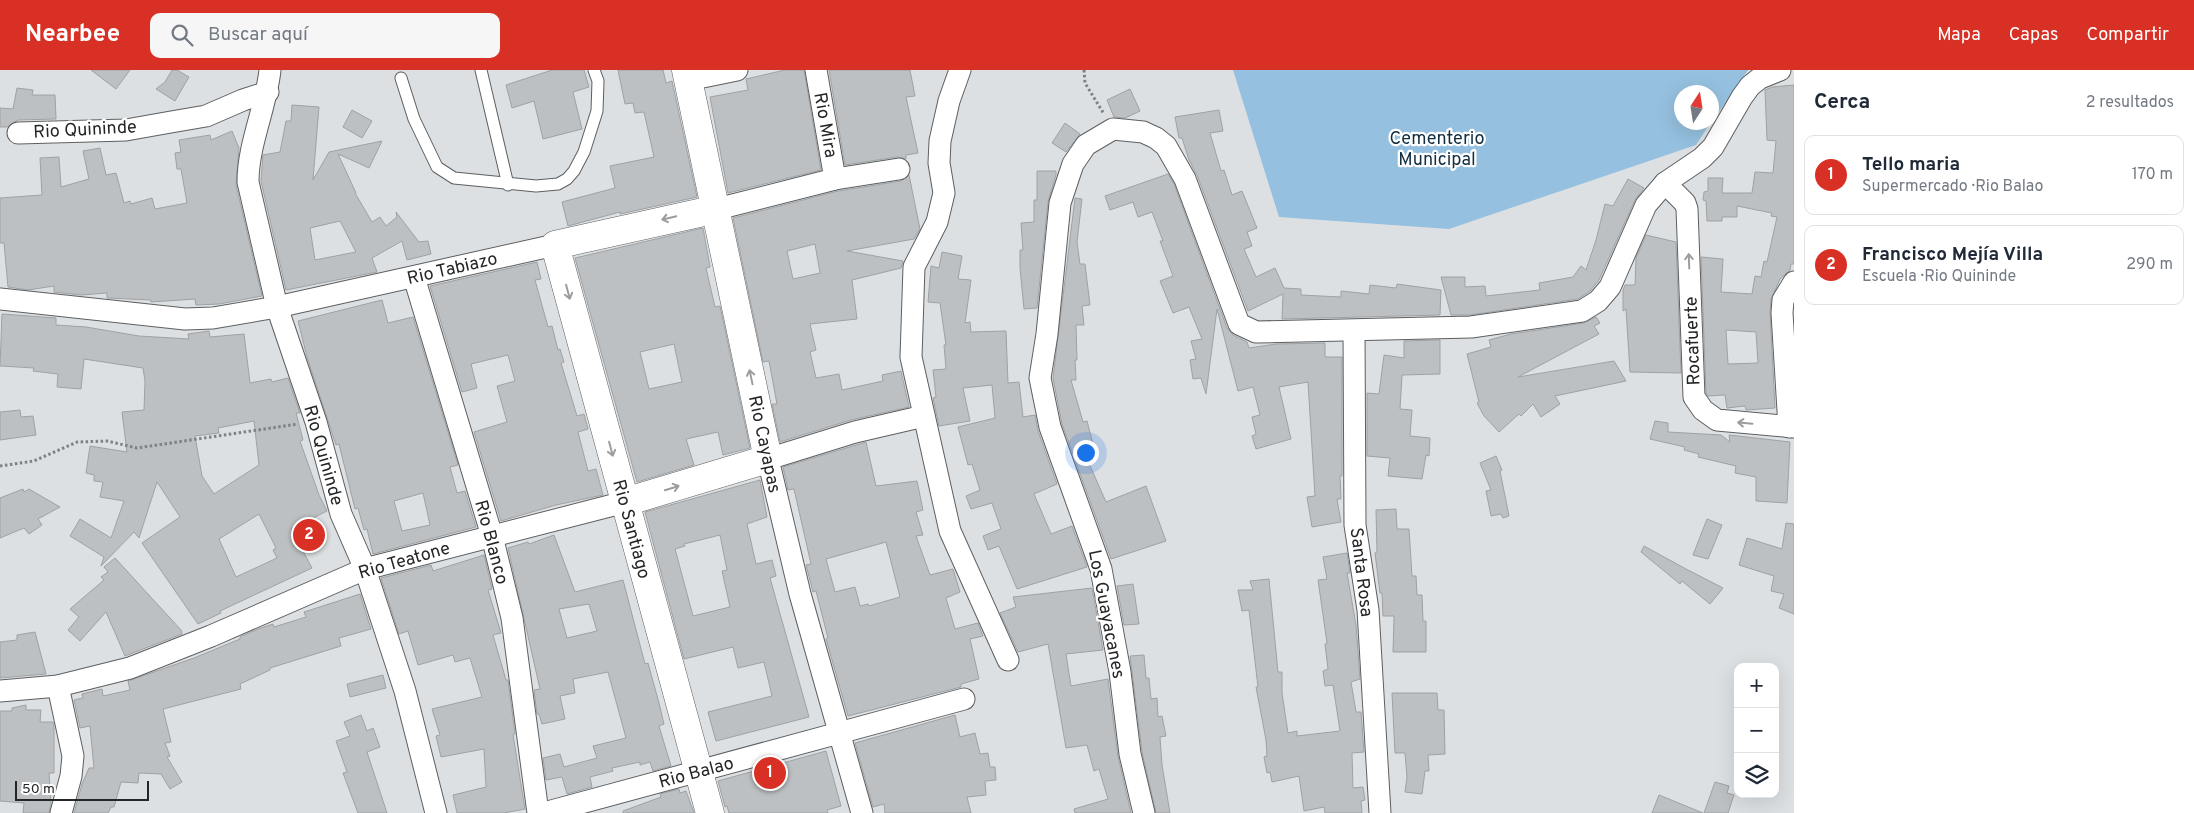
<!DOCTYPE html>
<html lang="es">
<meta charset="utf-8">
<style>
:root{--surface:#fff;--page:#f6f6f7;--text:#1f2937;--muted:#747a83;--line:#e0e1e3;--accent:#d93025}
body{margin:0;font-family:Overpass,sans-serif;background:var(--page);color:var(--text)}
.controls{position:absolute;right:15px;bottom:15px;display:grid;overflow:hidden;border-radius:10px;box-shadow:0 5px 20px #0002}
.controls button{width:45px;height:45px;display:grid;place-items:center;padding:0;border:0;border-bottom:1px solid var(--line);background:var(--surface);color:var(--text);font:25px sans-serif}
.compass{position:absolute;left:1674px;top:15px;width:45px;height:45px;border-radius:50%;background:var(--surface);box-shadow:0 5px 20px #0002;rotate:12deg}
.scale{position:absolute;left:15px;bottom:12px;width:134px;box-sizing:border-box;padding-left:5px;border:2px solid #242526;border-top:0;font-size:14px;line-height:18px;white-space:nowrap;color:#242526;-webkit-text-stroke:4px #fff;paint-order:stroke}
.you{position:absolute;left:1085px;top:382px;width:18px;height:18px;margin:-12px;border:4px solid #fff;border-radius:50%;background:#1a73e8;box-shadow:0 0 0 8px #1a73e833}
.badge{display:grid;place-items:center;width:32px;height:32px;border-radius:50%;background:var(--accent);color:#fff;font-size:16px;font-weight:700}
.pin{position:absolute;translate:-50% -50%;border:2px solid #fff;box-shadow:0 1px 5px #0006}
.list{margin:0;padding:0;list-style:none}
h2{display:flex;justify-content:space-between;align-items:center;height:65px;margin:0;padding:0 20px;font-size:21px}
h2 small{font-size:16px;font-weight:400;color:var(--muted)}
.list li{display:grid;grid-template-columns:32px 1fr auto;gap:15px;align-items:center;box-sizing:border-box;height:80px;margin:0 10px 10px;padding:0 10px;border:1px solid var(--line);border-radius:10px}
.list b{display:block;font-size:19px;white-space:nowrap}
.list p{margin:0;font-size:16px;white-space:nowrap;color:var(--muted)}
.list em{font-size:16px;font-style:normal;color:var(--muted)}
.icon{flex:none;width:28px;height:28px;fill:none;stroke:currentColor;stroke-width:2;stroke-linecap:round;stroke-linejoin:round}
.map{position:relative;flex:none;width:1794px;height:743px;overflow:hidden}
header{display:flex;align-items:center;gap:30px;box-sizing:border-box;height:70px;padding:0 25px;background:var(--accent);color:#fff}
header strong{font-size:24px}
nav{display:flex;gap:28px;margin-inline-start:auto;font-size:18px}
.search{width:350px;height:45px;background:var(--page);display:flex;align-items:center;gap:12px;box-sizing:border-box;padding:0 18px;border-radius:10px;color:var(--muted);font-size:19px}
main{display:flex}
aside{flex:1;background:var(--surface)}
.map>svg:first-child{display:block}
.green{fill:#95c0df}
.building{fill:#bdc0c2;stroke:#9fa2a4;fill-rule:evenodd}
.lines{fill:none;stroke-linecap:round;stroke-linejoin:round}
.lane-casing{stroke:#5d5f61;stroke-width:13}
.street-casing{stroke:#5d5f61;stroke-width:23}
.secondary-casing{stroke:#5d5f61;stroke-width:29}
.path{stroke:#7f8183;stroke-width:3;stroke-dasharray:2.5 2.5;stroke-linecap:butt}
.lane{stroke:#fff;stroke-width:11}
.street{stroke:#fff;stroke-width:21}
.secondary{stroke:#fff;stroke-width:28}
.oneway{stroke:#9c9d9d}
.labels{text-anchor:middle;stroke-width:4.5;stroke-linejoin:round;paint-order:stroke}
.street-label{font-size:18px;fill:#242526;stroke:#fff}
.park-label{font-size:18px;fill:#112e41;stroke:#fff}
</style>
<header>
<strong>Nearbee</strong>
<div class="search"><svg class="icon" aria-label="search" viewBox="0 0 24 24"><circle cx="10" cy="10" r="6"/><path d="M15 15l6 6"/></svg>Buscar aquí</div>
<nav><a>Mapa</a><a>Capas</a><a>Compartir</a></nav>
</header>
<main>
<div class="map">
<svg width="1794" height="743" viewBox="0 0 1794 743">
<rect width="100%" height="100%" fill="#dde0e2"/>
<path class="green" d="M1233,0h515l-36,52v-30h-30v30h29l-15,23 -247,84 -170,-12z"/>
<g class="building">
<path d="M91,0h39l-14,19z"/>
<path d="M172,0h5l12,7 -14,24 -19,-12 9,-7z"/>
<path d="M552,0h32l5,17 -16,5 9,37 -39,10 -9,-38 -22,7 -6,-23z"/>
<path d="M618,0h45l3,13 6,-2 25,116 -77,17v-2l-52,14 -6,-24 53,-14 -5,-22 44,-9 -10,-45 -9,1 -2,-10 -8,1z"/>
<path d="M785,0h19l17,100 -93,23 -18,-96 38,-7 -2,-11z"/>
<path d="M829,0h81l5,26 -9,1 12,56 -12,2v4l-9,-2 -52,8z"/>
<path d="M1794,15v179h-3l-1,6 -10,9 -9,20 -1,13 5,96 -29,2 -1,-4 -18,2 -2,-13 -17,1 -2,-3 -5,-136 22,2 -2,33 31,2 3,-18 6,1 3,-16 3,1 10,-45 -6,-1 1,-3 -35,-7v11h-15v4h-15l-1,-20 -3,-1 1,-8 4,-1v-13h15l-1,15h30l3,-21 18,1 3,-32 -9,-1 -2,-50 7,-3zM1726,260l30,2 2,31 -30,1z"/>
<path d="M17,18l16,2 -1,5h23l1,24 -38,1 -11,7h-7v-19l13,1z"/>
<path d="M1130,19l10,22 -15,7 -11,-1 -7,-17z"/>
<path d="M292,35l27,2 -6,73 16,-28 53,-11 -13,27 -31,-14 18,39h-1l17,29 8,-5 6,9 11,-9 -1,-5 23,30 9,-1 3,13 -24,6 -5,-19 -30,17 5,14 -91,18 -25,-109 2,-26 17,-3 6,-31h5zM340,151l16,31 -41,8 -5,-32z"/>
<path d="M352,40l20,11 -10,17 -19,-11z"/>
<path d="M1219,40l4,21 -13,2 11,38 3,-1 8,25 10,-4 15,37 -10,4 5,14 -8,3 12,28 19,-9 9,20 17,1v6l40,2v-6l28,3 1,-9 26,3 1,-4 44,6 -1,25 -158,4 1,-25 -35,17 -51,-136 -8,-15 -7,-22h-3l-4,-21z"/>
<path d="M1065,53l15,11 -14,18 -14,-9z"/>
<path d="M232,61l7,17 -3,37 26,111 -43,8 -23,1 -1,-6 -44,3v-2l-44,-2v-5l-26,2 -27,-3v-6l-26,4 -20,-3 -4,-44h-4v-45l42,-3 -2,-37 19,-1 2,30 28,-8 -6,-28 17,-3 6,27 10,-2 8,30 6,-2 1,3 21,-6 3,11 32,-6 -6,-34h-4l-2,-16 6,-1 -2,-12 31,-5 1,5z"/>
<path d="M1037,101h19v4l-8,27 -11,106 -13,1 -4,-41v-18h3l-2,-27 13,-1v-22h3z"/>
<path d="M1168,104l6,10 53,144 6,7 14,7 2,6 27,-4 49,-1v14h17v119h-2l1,23h-4l4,23 -29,5 -5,-30 8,-1 -7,-114 -29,5 12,52 -35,10 -4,-13 4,-2 -4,-17 8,-2 -7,-28 -15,4 -21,-82 -11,85 -5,-16 -8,1 -3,-19 6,-1 -5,-18 11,-2 -13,-32 -16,6 -13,-32 13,-5 -13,-35h3l-11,-29 -14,5 -5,-15 -23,8 -5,-14z"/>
<path d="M909,105l11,54 -6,10 -67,12 56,10 -2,7 -49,12 5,39 -47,5 6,26 -6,2 6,26 23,-4 3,16 41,-9 -1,-6 19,-4 8,36 -58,13 -71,22 -8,-38h5l-8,-43 -6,1 -30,-144 105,-27 63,-10zM815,174l5,29 -27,6 -6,-28z"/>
<path d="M1628,109l16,9 -9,12 -36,80 -9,11 -12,8 -108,16h-19l-10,-38h24v10l20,-1 1,10 54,-6 -1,-7 34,-6 8,-11 5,4 10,-30 9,-36 8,2z"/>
<path d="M1075,128l7,1 -5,43 3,22h5l5,41 -8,1 2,19h-8l1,35h-2l1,20h-5l12,42 4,-1 7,27 -10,4 22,50 40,-16 20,55 -55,18 -49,-135 -9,-46z"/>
<path d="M703,158l7,39 -4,1 9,39 5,-1 30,142 -27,7 -5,-23 -32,7 8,26 -57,17 -62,-224zM674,274l8,38 -33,7 -9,-37z"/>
<path d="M1646,165l30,7 5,131 -51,-1 -4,-63 -3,2v-21l2,-5h10l1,-27z"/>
<path d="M942,182l20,4 -4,23 13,1 -6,43 5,-1 1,10 35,-1 2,52 11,-1 4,35 12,-2 3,16 19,53 -23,10 17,40 21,-8 15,41 -70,22 -18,-43 -11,4 -5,-14 18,-7 -9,-26 -21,6 -5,-13 14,-6 -8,-26 -4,1 -10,-38 37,-9 -3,-33 -29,3 7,33 -31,5 -6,-28 3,-1 -3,-27 13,-1 -2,-24h2l-6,-42 -12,-1 3,-36 8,2z"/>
<path d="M537,192l4,17 -6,1 13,47 4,-1 6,24 2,-1 4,13 -3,1 16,53 7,-2 4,15 -10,3 10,39 8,-2 7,26 -47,10 -55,16 -27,-89 33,-10 -10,-36 18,-5 -7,-26 -37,9 6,24 -15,4 -32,-106z"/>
<path d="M382,230l6,23 25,-6 45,148 -8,2 7,26 8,-2 11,36 -103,27 -6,-25 -3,1 -6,-22 -3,1 -16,-65 -3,1 -29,-88 -9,-36zM423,423l7,32 -28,6 -8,-30z"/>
<path d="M2,244l54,4v7l30,2 53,9 50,3 -1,-5 21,-3 1,6 34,-3 6,49 21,-4 1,3 16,-4 12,35h-4l7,27 -3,1 19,54 8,16 -36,18 21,39 -92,43 1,2 -23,11 -56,-81 38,-26 -23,-35 -18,56 -5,-6 -33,34 3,-9 -34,-21 10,-17 31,19 13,-37 -24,-4 3,-15 -9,-1v-6l-8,-2 4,-27 37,6 -5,-40 22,-2 1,-29 -2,-13 -59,-9 -3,30 -24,-2 1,-13 -25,-3 1,-3 -34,-2zM254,351l5,44 -45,29 -12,-18 -7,-40 24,-3 -1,-5zM259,444l17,34 -3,2 4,8 -41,19 -17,-38z"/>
<path d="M1596,247l4,6 -6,3 5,8 -81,43 96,-16 12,20 -71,15 5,8 -19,13 -8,-13 -12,12 -2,-2 -20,18 -15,-16 -7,-13 2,-1 -12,-48 24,-7 -2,-7 22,-6 73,-11z"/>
<path d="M1440,270v34l-38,1 -2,34 12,1 -2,26 20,2 -1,18 -3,-1 -4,24 -34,-3 2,-18 -23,-2v-63l12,1 5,-39 20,3v-17z"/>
<path d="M20,340l1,7 12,-1 3,19 -36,5v-28z"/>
<path d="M1655,351l13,2v9l53,3 9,7 -1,-7 61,7 -3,61 -31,-2v-24l-21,-4 1,-7 -38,-9 1,-3 -15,-4 1,-3 -35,-8z"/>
<path d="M866,372l10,44 41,-5 6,29 -7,2 7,23 -7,1 14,39 23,-6 7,23 -14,6 9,31 23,-6 5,13 -13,3 9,40 -18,5v3l-113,29 -22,-77 2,-1 -12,-47 -3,1 -7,-27 5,-1 -17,-75 -6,1 -5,-23zM886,472l14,55 -31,9 -1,-2 -8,2 -5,-19 -20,5 -9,-33z"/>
<path d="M1496,386l6,14 -2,1 9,45 -6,2 -2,-4 -10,2 -5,-25 5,-1 -11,-27z"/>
<path d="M760,410l7,37 -20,7 9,40 16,-4 4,16 -6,2 39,139 -93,24 -8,-29 64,-16 -8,-34 -26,6 -5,-21 -49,12 -39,-147zM720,465l7,35 -5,1 8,36 -37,9 -18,-67 10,-3 -1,-2z"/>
<path d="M23,419l1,3 5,-3 31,18 -22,12 4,6 -13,9 -5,-6 -24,10v-40z"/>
<path d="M1396,439l1,20h12l3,47h4l1,19h5l1,26h3v31h-33l1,-36h-11l-1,-23h-2l-5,-40 2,-1 -1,-42z"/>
<path d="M1707,449l15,6 -14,34 -15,-4z"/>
<path d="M1786,453l8,1v90l-15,-6 5,-14 -13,-3 3,-15 -35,-11 8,-27 35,11z"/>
<path d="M554,465l21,57 48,-12 22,84 3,-1 11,40 5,21 -5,2 12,40 -18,5 -3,-9 -10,3v-3l-28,6 1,3 -23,6 2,10 -25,7 -5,-17 -16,3 -3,-22 17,-4 4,13 33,-9 -4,-12 33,-8 -18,-66 -35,7 2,14 -15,3 5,23 -23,5 -3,-10h-2l-3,-24 6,-1 -32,-141 20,-6 1,2zM589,534l8,27 -30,7 -8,-29z"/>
<path d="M1644,476l42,23 37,19 -13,16 -28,-23 -2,3 -39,-32z"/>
<path d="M1347,483l3,20h-3l9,52 4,54 -9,3 5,30h5l3,40 -12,1 1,35 10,-1 2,13 -4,1 1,12h-37l-1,-6 -20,4 -5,-35 -27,6 -2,-10 -3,1 -3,-16 3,-1 -1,-16 -10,-53h2l-9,-77 -7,1 -4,-21h15l-3,-9 19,-2 9,93h4v21l6,40 9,-2v5l43,-5 -7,-46 -8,1 -2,-15 5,-2 -3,-25 2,-1 -9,-63 9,-1 -4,-22z"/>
<path d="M484,485l8,34 -4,1 13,43 -8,2 13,45h2l7,54 -2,1 12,74 -21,4h-47l-4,-18 33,-8 -2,-38 -43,8 -5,-21 4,-1 -8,-26 50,-12 -12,-39 -15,4 -2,-7 -35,10 -10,-34 -9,3 -18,-56 50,-13 2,6z"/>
<path d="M115,488l66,72 1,4 -57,22 -19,-44 -26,29 -12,-11 11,-13 -9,-8 34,-29 -3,-3 7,-5 -4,-5z"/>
<path d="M1133,514l6,40 -15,1 -7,-39z"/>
<path d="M1092,518l11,62 -37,4 5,32 37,-7 10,77 13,57h-56l-1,-4 34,-10 -9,-30 -5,2 -7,-26 -21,3 -18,-104 -30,8 -18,-39 16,-6 -3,-10z"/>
<path d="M360,524l11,35 -32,9 2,8 -71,22v2l-30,14 1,5 -78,20 8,33 -6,1 5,13 -3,1 15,25 -12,7 -9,-15 -22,-1 -1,10 -17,-1 -7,25h-3l-3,6h-34l8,-29 7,-16h5l-4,-42 -10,2 -6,-28 9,-2 -1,-4 20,-5 1,7 27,-6 -2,-9 66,-23 46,-19v-2l18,-8 15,-5 1,3 32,-10 -2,-5z"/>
<path d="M35,562l11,42 -46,4v-36l17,-2v-5z"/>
<path d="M1144,585l2,23h3l2,21 6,-1 1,19 4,-1 4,20 -6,1 2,28 8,48h-14l-14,-61 -12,-96z"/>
<path d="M383,605l3,13 -36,9 -3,-13z"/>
<path d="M1392,623h45l1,17h6l1,44 -17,1 1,16h-4l-3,23 -17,-2 2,-15 -2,-24h-10z"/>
<path d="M26,635v5h15l-1,12h13l1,6v45h-5l2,30 -2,10h-26l1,-10 -24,-2v-90h12v-3z"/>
<path d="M361,645l6,16 6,-3 7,19 -13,5 20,61h-29l-15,-40 4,-1 -11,-31 14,-5 -6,-14z"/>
<path d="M955,645l5,22 15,-4 5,21 8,-1 2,14h5l1,13 -11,1 1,14 -19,2 4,16h-86l-1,-9 -11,3 -18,-64z"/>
<path d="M826,681l15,55 -14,4 1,3h-99l-2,-7 -2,1 -7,-26z"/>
<path d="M1715,712l14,4 -2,7 7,2 -6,18h-24z"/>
<path d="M679,719l1,4 6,-2 8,22h-71v-2l38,-14 -1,-3z"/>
<path d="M1659,725l44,18h-51z"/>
</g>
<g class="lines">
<defs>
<g id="lane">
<path d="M481,0l27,115"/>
<path d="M401,8l13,41 23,48 17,11 82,8 22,-2 9,-5 7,-8 10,-19 13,-41 1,-30 -4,-11"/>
</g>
<g id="street">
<path d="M270,0c-4,38 -22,74 -22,112l29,125 39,115 25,92 24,55 40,122 31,122"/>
<path d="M816,0l19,109"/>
<path d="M960,0l-11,31 -9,40 -1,22 5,30 -7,29 -23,45 -3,90 39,174 58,129"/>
<path d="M688,10l49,-10"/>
<path d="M18,63l108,-3 45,-8 35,-6 37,-16 25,-8"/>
<path d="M1665,113l20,20 2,6 7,188 9,13 14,10 77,7"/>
<path d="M717,139l118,-30 64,-10"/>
<path d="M414,207l78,259 20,82 26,195"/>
<path d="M0,229l185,20 28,-1 64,-11 278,-62"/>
<path d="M1354,261l1,194 13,85 12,203"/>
<path d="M1789,357l-7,-114 1,-13 11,-18"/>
<path d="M58,616l15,70 -2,20 -10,37"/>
<path d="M0,621l58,-5 72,-18 81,-32 154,-67 260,-67"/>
<path d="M544,743l420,-114"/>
<path d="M862,743l-62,-219 -32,-135 87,-27 69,-16"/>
<path d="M1144,743l-14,-59 -10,-82 -19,-103 -51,-142 -10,-49 7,-44 13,-131 13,-39 13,-19 27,-16 30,3 13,6 10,8 19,33 54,145 17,8 215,-5 111,-16 16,-10 12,-14 36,-82 19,-22 37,-25 11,-11 29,-50 8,-11 10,-8 20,-8"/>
</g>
<g id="secondary">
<path d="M625,432l143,-43 -82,-389"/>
<path d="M710,743l-155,-568 162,-36"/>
</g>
</defs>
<use href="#lane" class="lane-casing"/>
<use href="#street" class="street-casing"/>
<use href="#secondary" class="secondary-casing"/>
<g class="path">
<path d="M1084,0l1,13 19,31"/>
<path d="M0,396l34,-5 43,-19 30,-1 30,7 161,-24"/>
</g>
<use href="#lane" class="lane"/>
<use href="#street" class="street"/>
<use href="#secondary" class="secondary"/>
</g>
<defs><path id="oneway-shaft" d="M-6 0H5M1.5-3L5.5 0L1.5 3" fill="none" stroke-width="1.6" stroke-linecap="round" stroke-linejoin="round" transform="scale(1.25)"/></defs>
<g class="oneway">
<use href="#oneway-shaft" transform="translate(669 148) rotate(167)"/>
<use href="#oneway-shaft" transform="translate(1689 191) rotate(-92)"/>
<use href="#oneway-shaft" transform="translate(568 222) rotate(75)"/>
<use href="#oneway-shaft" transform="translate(751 307) rotate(-102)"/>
<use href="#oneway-shaft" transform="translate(1745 353) rotate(-175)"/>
<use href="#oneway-shaft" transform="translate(611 379) rotate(75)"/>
<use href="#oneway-shaft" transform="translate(672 418) rotate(-17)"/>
</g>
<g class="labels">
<g class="street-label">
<text transform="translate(826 55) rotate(80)" y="6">Rio Mira</text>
<text transform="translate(85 59) rotate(-3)" y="6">Rio Quininde</text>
<text transform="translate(452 198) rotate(-13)" y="6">Rio Tabiazo</text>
<text transform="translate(1692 271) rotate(-92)" y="6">Rocafuerte</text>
<text transform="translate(765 374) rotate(78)" y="6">Rio Cayapas</text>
<text transform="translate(324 385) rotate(74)" y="6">Rio Quininde</text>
<text transform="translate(632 459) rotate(75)" y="6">Rio Santiago</text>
<text transform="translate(492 472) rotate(75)" y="6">Rio Blanco</text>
<text transform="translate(404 490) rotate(-16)" y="6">Rio Teatone</text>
<text transform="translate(1362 502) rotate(83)" y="6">Santa Rosa</text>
<text transform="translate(1107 544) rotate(79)" y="6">Los Guayacanes</text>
<text transform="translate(696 702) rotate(-15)" y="6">Rio Balao</text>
</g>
<g class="park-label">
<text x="1437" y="74">Cementerio<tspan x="1437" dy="21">Municipal</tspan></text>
</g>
</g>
</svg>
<div class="controls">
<button>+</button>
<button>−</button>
<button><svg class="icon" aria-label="layers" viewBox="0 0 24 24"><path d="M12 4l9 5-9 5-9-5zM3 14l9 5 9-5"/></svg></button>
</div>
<svg class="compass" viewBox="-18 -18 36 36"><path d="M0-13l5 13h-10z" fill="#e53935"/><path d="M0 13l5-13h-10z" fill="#747a83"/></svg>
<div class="scale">50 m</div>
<div class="you"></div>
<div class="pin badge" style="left:770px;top:703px">1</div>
<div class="pin badge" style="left:309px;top:465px">2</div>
</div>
<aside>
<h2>Cerca<small>2 resultados</small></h2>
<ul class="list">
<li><span class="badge">1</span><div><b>Tello maria</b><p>Supermercado · Rio Balao</p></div><em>170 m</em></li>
<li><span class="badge">2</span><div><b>Francisco Mejía Villa</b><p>Escuela · Rio Quininde</p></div><em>290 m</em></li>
</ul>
</aside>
</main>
